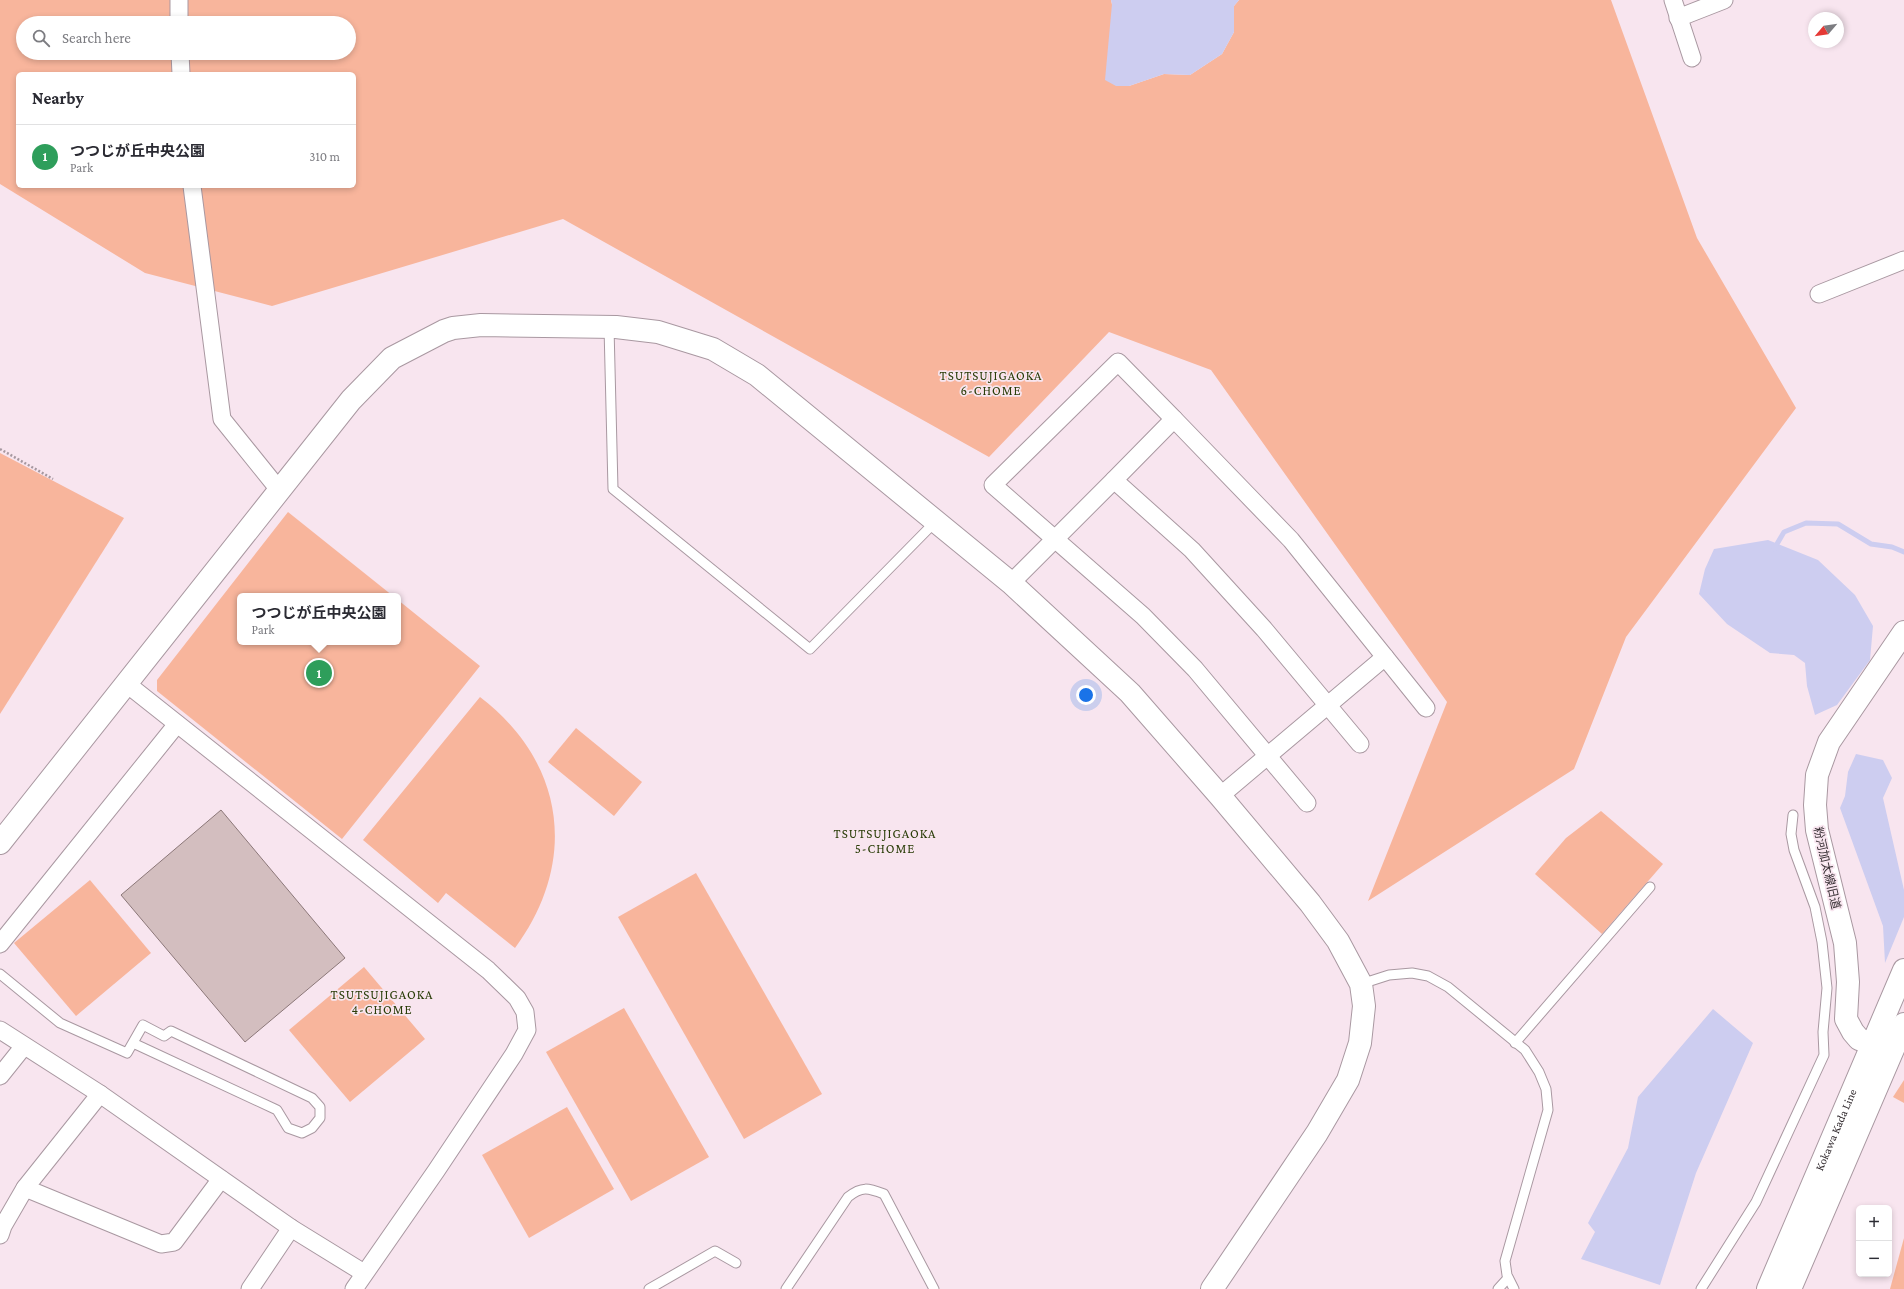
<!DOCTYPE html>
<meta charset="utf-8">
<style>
:root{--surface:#fff;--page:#f2f2f3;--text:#2b2b33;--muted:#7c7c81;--line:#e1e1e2;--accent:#d93025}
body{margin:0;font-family:"Crimson Pro","Noto Sans JP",serif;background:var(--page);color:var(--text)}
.controls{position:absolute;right:12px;bottom:12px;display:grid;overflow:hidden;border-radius:6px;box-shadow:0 2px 6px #0003}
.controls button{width:36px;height:36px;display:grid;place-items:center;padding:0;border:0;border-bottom:1px solid var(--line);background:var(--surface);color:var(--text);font:20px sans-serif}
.compass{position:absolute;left:1808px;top:12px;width:36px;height:36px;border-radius:50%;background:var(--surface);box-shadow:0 2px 6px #0003;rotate:241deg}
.you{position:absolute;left:1086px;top:695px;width:14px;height:14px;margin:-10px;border:3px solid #fff;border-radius:50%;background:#1a73e8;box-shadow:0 0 0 6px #1a73e833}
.badge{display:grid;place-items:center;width:26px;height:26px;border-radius:50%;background:var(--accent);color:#fff;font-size:13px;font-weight:700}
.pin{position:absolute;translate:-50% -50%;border:2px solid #fff;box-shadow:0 1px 4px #0006}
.popup{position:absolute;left:237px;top:593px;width:164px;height:52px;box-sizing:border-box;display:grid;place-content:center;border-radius:6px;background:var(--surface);filter:drop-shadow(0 1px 3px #0005);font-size:13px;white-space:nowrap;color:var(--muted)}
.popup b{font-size:15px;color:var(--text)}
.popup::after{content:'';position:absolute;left:50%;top:100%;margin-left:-8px;border:8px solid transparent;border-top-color:var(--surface)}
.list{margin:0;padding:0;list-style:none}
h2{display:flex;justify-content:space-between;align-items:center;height:52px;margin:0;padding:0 16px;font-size:17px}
h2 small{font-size:13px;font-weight:400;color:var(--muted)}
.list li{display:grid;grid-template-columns:26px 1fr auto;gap:12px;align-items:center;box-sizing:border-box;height:64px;padding:0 16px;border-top:1px solid var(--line)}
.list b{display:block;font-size:15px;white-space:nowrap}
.list p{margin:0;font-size:13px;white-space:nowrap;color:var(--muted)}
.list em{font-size:13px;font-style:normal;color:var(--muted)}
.icon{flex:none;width:22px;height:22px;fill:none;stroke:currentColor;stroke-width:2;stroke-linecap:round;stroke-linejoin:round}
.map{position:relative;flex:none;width:1904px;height:1289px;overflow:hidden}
.search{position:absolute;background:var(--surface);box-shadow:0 2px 6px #0003;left:16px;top:16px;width:340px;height:44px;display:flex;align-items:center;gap:10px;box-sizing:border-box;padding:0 14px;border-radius:22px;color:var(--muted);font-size:15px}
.panel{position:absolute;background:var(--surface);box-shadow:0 2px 6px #0003;left:16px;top:72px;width:340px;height:116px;border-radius:6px}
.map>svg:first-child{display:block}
.green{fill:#f8b59c;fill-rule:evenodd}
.water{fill:#cdcdf0}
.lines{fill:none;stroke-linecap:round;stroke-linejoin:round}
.stream{stroke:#cdcdf0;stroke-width:5}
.building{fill:#d3bebf;stroke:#8b7778}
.lane-casing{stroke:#a998a1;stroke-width:11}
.street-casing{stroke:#a998a1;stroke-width:19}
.secondary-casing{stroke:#a998a1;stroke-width:24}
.primary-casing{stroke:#a998a1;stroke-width:24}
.path{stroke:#a698a0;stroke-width:2.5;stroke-dasharray:2 2;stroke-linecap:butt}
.lane{stroke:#fff;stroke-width:9}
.street{stroke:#fff;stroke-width:17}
.secondary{stroke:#fff;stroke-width:22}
.primary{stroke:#fff;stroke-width:22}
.labels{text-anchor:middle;stroke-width:3.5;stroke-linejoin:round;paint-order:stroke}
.street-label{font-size:12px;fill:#352e32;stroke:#f8e5ef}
.neighbourhood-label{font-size:13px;letter-spacing:1px;fill:#2a3d08;stroke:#f8e5ef}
</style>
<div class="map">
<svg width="1904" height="1289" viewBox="0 0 1904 1289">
<rect width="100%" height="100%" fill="#f8e5ef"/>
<g class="green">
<path d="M0,0h1111l18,86 35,-12 26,1 32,-21 12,-22v-26l5,-6h372l86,238 99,170 -170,229 -52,132 -206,132 79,-199 -236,-332 -102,-38 -120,125 -426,-238 -291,87 -127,-33 -145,-89zM23,23h326v30h-326zM18,74h336v112h-336z"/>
<path d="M0,453l124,65 -124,196z"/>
<path d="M288,512l105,84h-153v46h158v-42l82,66 -138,173 -185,-148v-11z"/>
<path d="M480,697c85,65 99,164 35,251l-69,-55 -8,10 -75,-63z"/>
<path d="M576,728l66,54 -28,34 -66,-54z"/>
<path d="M1601,811l62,53 -61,70 -67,-60 31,-36z"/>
<path d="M696,873l126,221 -78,45 -126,-222z"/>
<path d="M90,880l61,73 -75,63 -62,-73z"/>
<path d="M364,967l61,72 -75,63 -61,-72z"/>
<path d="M624,1008l85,149 -78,44 -85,-149z"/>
<path d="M1904,1080v23l-11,-6z"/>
<path d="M567,1107l47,82 -85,49 -47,-83z"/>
<path d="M1904,1238v51h-14z"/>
</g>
<g class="water">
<path d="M1111,0h128l-5,6v26l-12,22 -32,21 -26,-1 -35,12h-13l-11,-6 7,-76z"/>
<path d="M1768,540l50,20 37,35 18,31 -3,34 -33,45 -22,10 -8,-29 -2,-23 -11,-8 -24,-2 -43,-29 -28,-30 6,-25 9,-20z"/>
<path d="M1856,754l27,6 9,18 -9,20 21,92v27l-19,46 -2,-37 -43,-118 5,-12 3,-24z"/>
<path d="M1713,1009l40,34 -57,130 -36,112 -79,-26 14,-27 -7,-9 40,-75 10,-51z"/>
</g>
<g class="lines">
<path class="stream" d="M1774,549l10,-17 22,-9 32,1 33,20 21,3 12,5"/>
</g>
<path class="building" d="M221,810l124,148 -100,84 -124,-147z"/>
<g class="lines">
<defs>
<g id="lane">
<path d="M609,327l4,162 197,160 126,-128"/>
<path d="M0,974l60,49 67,30 16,-28 21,11 7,-5 141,67 8,9v11l-8,10 -10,5 -14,-5 -11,-18 -144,-67"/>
<path d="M1361,984l28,-9 23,-2 16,3 20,11 77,63 14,22 7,17 2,21 -43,151 2,14 7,14"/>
<path d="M1515,1043l135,-156"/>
<path d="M649,1289l66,-38 21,12"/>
<path d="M786,1289l62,-92c14,-11 20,-9 36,-3l50,95"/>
<path d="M1498,1289l10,-11"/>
<path d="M1701,1289l55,-87 68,-147 -1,-23 4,-44 -5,-46 -7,-35 -21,-57 -3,-16 2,-19"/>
</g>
<g id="street">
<path d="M1673,0l19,58"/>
<path d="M1678,18l46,-18"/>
<path d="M179,23v-23"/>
<path d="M180,53l1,21"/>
<path d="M192,186l30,233 58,72"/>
<path d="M1819,294l85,-34"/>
<path d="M1174,419l117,121 135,168"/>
<path d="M1114,480l60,-61 -56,-57 -125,123 150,131 52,53 112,134"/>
<path d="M1011,583l103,-103 78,70 72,79 96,115"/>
<path d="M127,684l361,286 29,28 8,14 2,18 -13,24 -78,117 -82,118"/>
<path d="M1220,796l165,-139"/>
<path d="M0,944l177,-220"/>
<path d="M0,1030l100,64 191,134 73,45"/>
<path d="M0,1076l24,-30"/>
<path d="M100,1094l-75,94 136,56 13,-2 47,-63"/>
<path d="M0,1235l3,-9 22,-38"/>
<path d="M250,1289l41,-61"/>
</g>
<g id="secondary">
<path d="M0,843l351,-443 41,-42 52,-27 9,-3 28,-3 135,2 42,5 55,17 44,26 254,208 119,110 90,103 90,107 28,38 23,43 3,22 -4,37 -12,37 -31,53 -105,156"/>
<path d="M1872,1044l-13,-5 -6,-7 -7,-13 2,-37 -3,-39 -28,-113 -2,-25 2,-30 12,-33 75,-110"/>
</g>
<g id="primary">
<path id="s1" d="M1768,1289l136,-319"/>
<path d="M1790,1289l114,-265"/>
</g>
</defs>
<use href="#lane" class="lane-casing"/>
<use href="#street" class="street-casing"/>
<use href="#secondary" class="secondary-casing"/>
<use href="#primary" class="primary-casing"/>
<path class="path" d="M0,449l53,30"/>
<use href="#lane" class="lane"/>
<use href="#street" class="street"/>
<use href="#secondary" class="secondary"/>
<use href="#primary" class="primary"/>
</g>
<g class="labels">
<g class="street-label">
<text transform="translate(1827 868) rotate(77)" y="4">粉河加太線旧道</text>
<text dy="4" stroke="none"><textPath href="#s1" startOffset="173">Kokawa Kada Line</textPath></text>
</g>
<g class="neighbourhood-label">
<text x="991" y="380">TSUTSUJIGAOKA<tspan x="991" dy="15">6-CHOME</tspan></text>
<text x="885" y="838">TSUTSUJIGAOKA<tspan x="885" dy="15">5-CHOME</tspan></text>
<text x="382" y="999">TSUTSUJIGAOKA<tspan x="382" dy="15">4-CHOME</tspan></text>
</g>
</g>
</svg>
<div class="controls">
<button>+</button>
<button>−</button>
</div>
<svg class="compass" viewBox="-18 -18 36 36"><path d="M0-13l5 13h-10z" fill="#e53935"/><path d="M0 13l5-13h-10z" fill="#7c7c81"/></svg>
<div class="you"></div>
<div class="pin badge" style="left:319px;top:673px;background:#2e9e5b">1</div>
<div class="popup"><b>つつじが丘中央公園</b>Park</div>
<div class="search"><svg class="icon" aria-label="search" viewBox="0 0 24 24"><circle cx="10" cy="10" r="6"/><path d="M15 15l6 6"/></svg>Search here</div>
<section class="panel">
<h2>Nearby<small></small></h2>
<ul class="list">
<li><span class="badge" style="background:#2e9e5b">1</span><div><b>つつじが丘中央公園</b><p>Park</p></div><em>310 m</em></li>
</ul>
</section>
</div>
